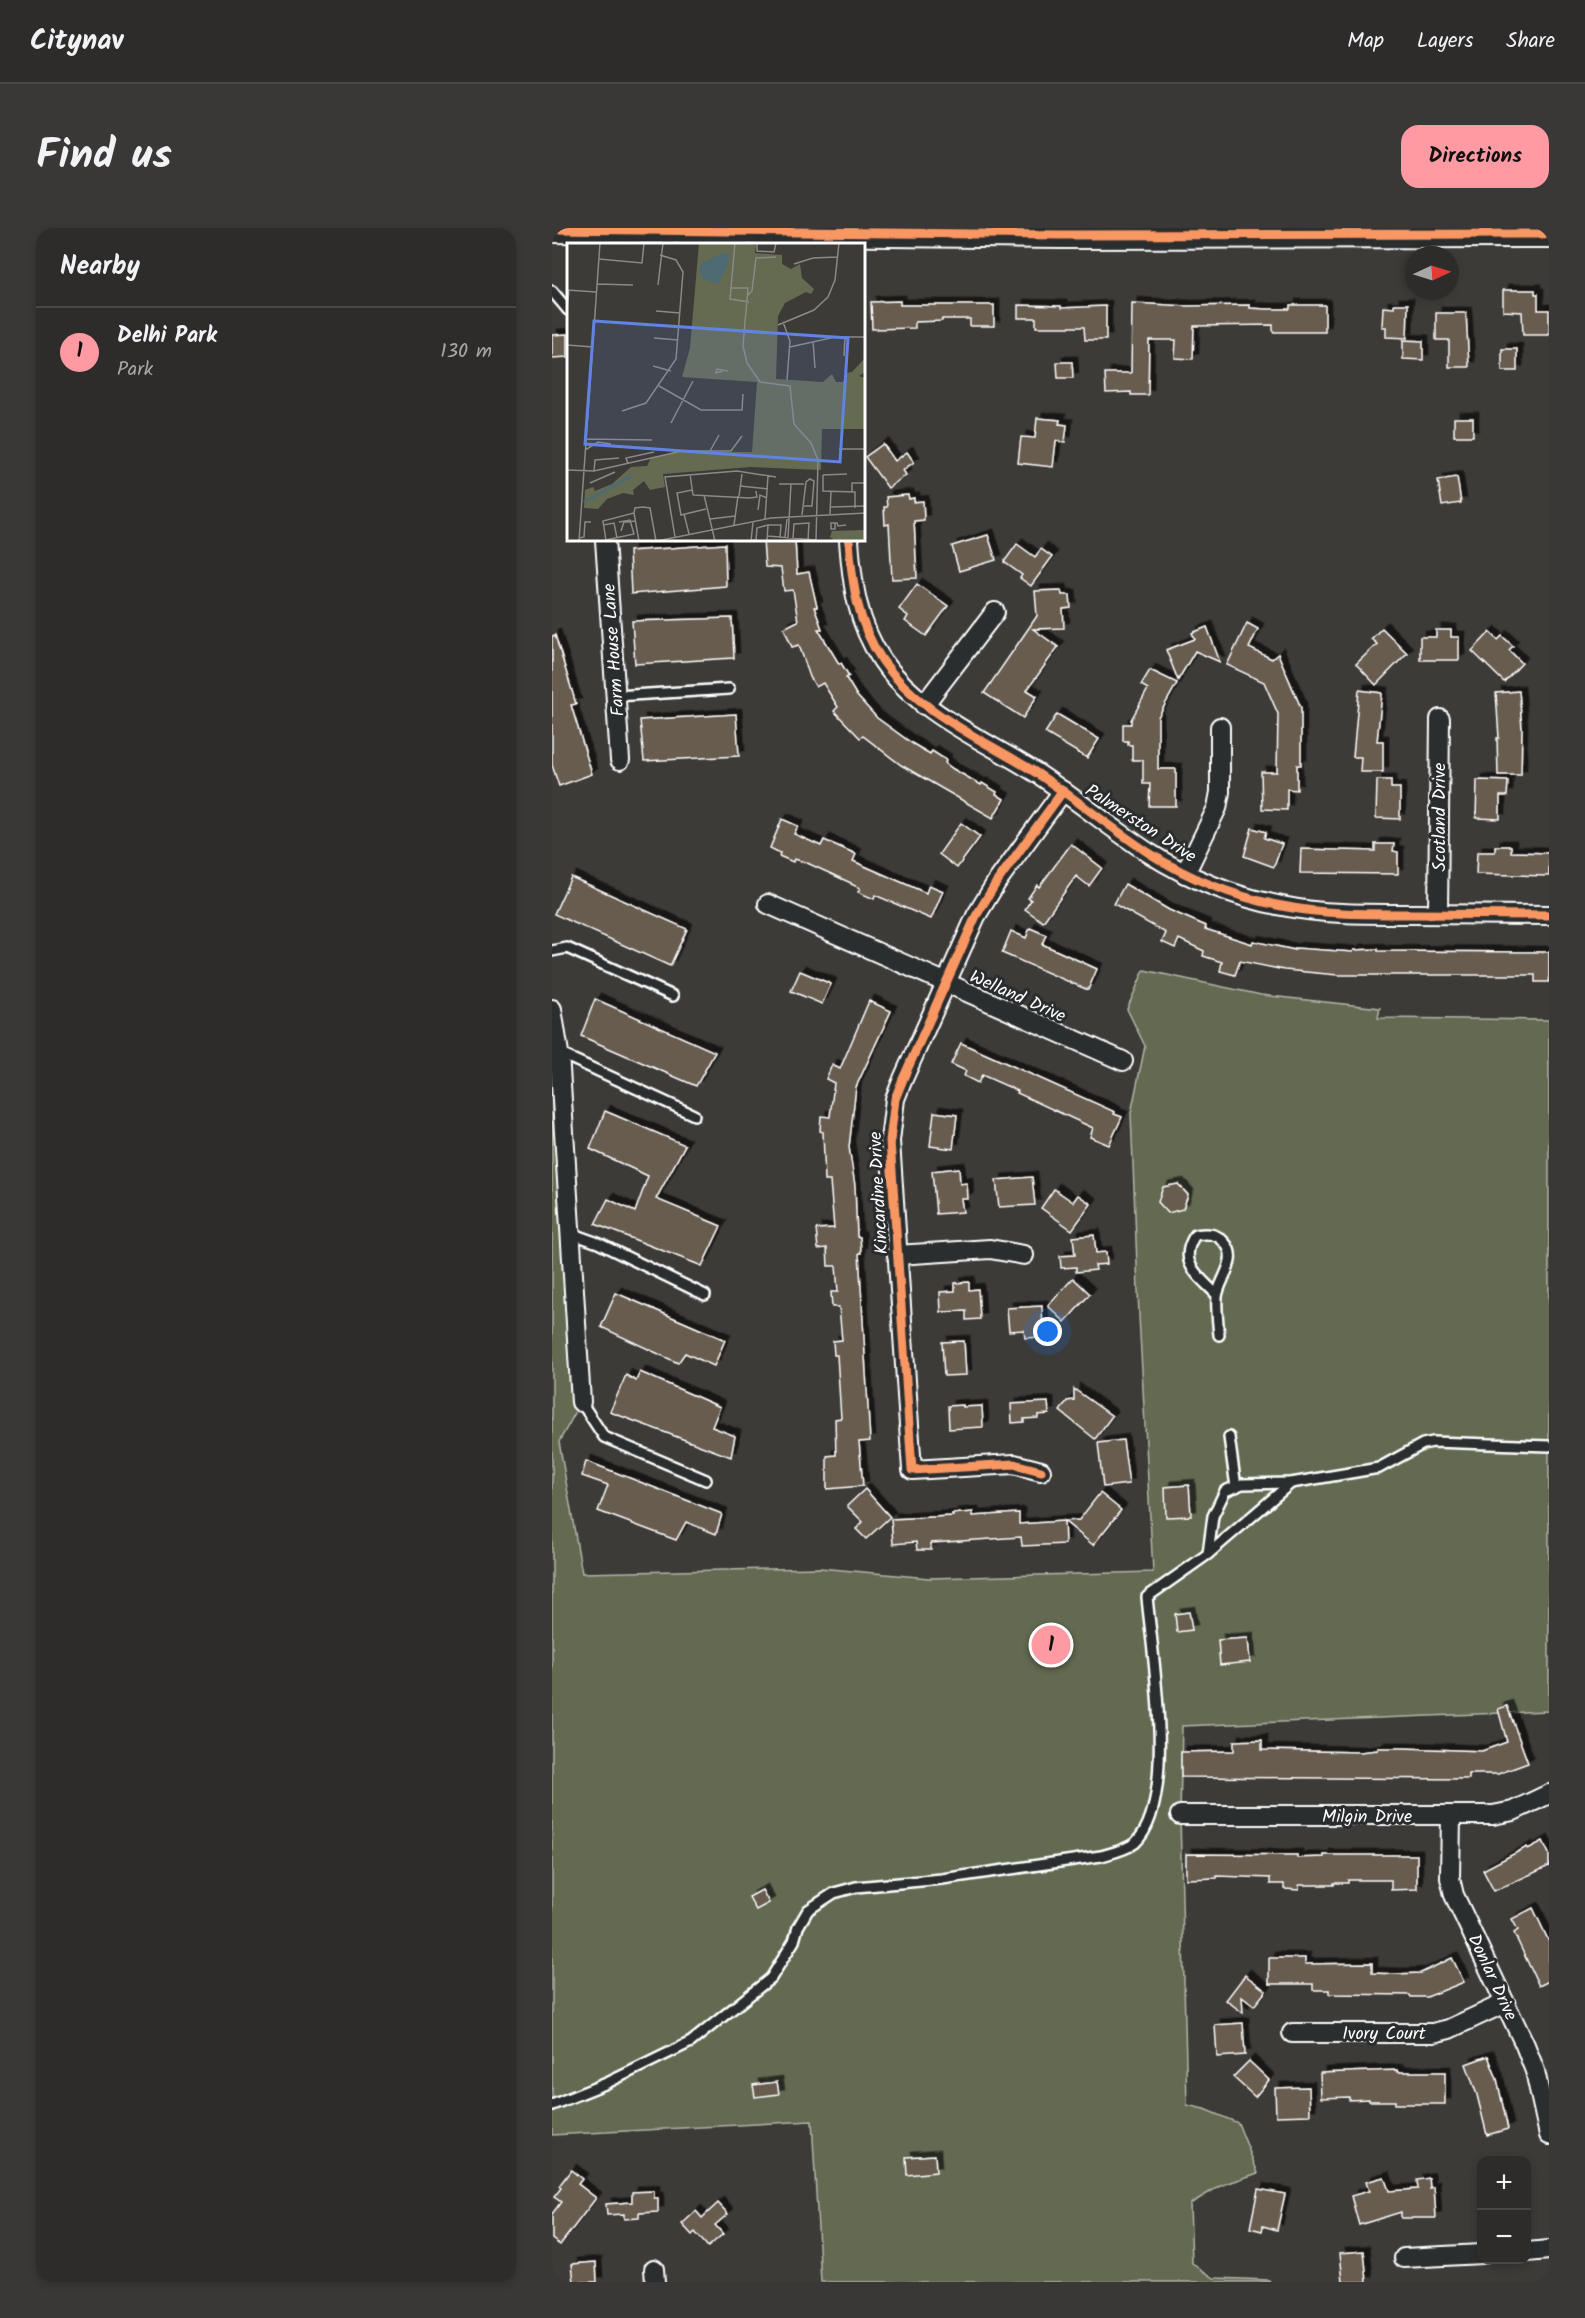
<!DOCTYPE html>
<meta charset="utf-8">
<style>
:root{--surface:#2e2c2a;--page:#3a3836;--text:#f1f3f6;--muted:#a7a7a8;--line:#494847;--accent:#ff9aa2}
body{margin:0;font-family:Kalam,sans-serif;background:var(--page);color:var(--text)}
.controls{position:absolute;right:18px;bottom:18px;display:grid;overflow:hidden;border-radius:12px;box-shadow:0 3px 9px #0003}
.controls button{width:54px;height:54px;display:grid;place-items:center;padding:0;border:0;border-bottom:2px solid var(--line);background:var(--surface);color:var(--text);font:30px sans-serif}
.compass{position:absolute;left:853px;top:18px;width:54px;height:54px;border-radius:50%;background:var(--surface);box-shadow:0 3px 9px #0003;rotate:86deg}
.you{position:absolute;left:496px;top:1104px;width:21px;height:21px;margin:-15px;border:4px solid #fff;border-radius:50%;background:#1a73e8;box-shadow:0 0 0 9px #1a73e833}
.badge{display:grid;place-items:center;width:39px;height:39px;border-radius:50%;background:var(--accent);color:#111;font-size:20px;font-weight:700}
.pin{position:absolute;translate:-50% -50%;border:3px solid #fff;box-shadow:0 2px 6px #0006}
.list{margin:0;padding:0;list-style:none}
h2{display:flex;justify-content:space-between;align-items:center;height:78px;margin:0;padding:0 24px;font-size:26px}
h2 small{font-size:20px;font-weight:400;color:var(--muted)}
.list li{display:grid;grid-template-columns:39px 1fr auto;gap:18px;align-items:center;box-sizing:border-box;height:90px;padding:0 24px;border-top:2px solid var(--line)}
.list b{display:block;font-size:22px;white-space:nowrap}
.list p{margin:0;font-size:20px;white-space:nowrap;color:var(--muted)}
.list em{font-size:20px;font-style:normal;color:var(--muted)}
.map{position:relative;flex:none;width:997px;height:2054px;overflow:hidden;border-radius:18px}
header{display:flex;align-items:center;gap:36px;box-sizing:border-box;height:84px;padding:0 30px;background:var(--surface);border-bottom:2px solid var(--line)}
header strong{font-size:28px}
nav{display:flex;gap:33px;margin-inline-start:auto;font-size:21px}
.intro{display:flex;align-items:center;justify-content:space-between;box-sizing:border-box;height:144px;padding:0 36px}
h1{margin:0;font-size:42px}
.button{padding:15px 27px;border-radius:18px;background:var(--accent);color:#111;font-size:21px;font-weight:700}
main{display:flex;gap:36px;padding:0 36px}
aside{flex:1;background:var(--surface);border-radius:18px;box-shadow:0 3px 9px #0003}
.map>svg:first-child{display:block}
.green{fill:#646b51;stroke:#b2b5a8;stroke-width:1.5}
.building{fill:#685b4f;stroke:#fff;stroke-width:1.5;filter:url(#shadow)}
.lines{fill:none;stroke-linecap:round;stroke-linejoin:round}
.lane-casing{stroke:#fff;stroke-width:14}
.street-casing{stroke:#fff;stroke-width:22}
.secondary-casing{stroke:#fff;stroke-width:30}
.lane{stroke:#2a2d2e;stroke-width:9}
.street{stroke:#2a2d2e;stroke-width:18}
.secondary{stroke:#2a2d2e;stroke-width:26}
.cycleway-casing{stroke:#2a2d2e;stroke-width:13}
.cycleway{stroke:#f99763;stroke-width:9}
.labels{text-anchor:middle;stroke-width:6;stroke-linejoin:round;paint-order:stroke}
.street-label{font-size:18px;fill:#fff;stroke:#2a2d2e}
.inset-river{fill:none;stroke:#4e6a72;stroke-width:3}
.inset-road{fill:none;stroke:#8b8988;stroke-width:1.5}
.view{fill:#6183e4;fill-opacity:0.15;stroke:#6183e4;stroke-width:3}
.inset-edge{fill:none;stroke:#fff;stroke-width:3}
</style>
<header>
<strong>Citynav</strong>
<nav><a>Map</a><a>Layers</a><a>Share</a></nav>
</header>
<div class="intro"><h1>Find us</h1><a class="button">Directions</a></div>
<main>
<aside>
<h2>Nearby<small></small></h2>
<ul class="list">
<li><span class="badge">1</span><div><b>Delhi Park</b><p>Park</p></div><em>130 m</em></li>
</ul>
</aside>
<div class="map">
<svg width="997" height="2054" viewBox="0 0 997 2054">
<defs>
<filter id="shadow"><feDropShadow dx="5.5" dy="-5.5" stdDeviation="0" flood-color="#0009"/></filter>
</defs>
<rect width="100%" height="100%" fill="#3d3b38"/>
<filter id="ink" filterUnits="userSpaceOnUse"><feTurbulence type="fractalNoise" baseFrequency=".0167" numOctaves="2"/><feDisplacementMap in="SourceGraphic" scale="12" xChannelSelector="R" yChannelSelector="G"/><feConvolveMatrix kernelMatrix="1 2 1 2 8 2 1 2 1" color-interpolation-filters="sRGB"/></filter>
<g filter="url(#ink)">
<path class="green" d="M592,742l117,25 119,13 -2,10 171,2v691l-367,15 -2,89 7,290 17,4 34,14 20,50 -38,13 -30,18 2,59 22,15 55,2 1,2h-449l-9,-161 -260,14v-1126l29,393 -22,40 23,131 238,-5 109,10 224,-6 -14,-256 -8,-203 14,-67 -18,-37z"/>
<g class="building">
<path d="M951,62h32v4h3v16h11v25h-26l-1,-23 -19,-1z"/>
<path d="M348,73v4h94v21h-24v-7h-28v2l-27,1v6l-43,1 -1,-27z"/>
<path d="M580,75l55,3 63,-1v3l15,1h25v-4h35v27h-52v-7l-79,1 -1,33 -18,-1 1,-18h-27l-1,55h-17v-3l-25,1 -1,-20h26z"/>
<path d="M842,76h14l-1,34 -21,-1v-10h-4l1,-20 11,1z"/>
<path d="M466,77l43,1v2l45,-2v34h-21l-1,-13h-48v-9h-18z"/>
<path d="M884,85h30l3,54h-20v-27h-13z"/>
<path d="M16,106v23l-16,1v-23z"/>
<path d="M851,112l20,1v19l-20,-1z"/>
<rect x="950" y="121" width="15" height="22"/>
<path d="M505,134h15l1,16h-15z"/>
<path d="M485,190l23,2 -1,4 8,1 -2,17 -9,-1 -3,26 -35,-4 3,-26 14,1z"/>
<rect x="902" y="190" width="19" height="18"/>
<path d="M331,216l12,17 12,-9 7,10 -11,8 3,5 -18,13 -23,-31z"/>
<path d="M905,249l4,26 -19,3 -4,-26z"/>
<path d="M356,267l1,4 5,-1v4l9,-1 1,19 -10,1 3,57 -25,1 -3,-55 -4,1 -1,-18h3l-1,-10z"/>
<path d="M436,307l8,25 -37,11 -7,-25z"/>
<path d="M211,312h32l2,34 12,-2 8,35h-3l8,22h-4l21,35 2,-1 8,13 -3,2 11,18 20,22 36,26 17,10 2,-3 14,9 -1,3 8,6 28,16 1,-2 15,9 -1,2 8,5 -11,19 -92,-53 -38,-29 -3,2 -26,-27 4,-4 -15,-24 -7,4 -6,-10 -11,-32 -7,2 -8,-19 14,-7 -5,-31 -9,1 -3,-23 -16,-1z"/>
<path d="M173,316l1,42 -95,8 -2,-43z"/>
<path d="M465,316l18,13 6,-8 11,8 -21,29 -11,-8 2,-3 -18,-13z"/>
<path d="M365,356l31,22 -22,30 -21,-15 3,-5 -9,-7z"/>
<path d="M509,362l1,5h8l1,13 -8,1 1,19 -31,1 25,18 -31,43 10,6 -14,22 -39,-25 53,-77 -2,-25z"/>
<path d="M180,390l2,40 -99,6 -3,-43z"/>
<path d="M695,395l11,6 -9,19 23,11 6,-5 23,54v57h-4v25l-10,-1v21l-25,-1 -1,-37h16l1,-58 -14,-32 -37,-17z"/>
<path d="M655,399l13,35 -25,-11 -17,29 -12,-30 29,-11 -3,-6z"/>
<path d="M830,400l25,25 -31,32 -20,-21 21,-20 -6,-5z"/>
<path d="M884,402h15v7h8v23h-39v-23h16z"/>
<path d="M938,404l8,8 4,-4 11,10 -4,4 13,13 -18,19 -32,-31z"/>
<path d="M3,407l21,69 -5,1 21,69 -33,12 -7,-21v-129z"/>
<path d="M598,442l27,13 -19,34v52h18v37h-27l1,-22h-7v-24h-11v-15h-4v-4h-5v-17h8v-4l17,-31 -7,-4z"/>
<path d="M807,462l23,3 -5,48h6v31h-23l1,-15h-8z"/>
<path d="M967,463l3,38 -1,46h-23l-1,-37h2l-3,-45z"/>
<path d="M184,486l3,42 -95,5 -4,-41z"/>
<path d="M505,486l42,25 -12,19 -42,-25z"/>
<path d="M825,552h14v8h9v31l-24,-1z"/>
<path d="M925,552l31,1 -1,15h-7v23l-24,-1z"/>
<path d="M230,591l16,7 -4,8 27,12 3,-6 32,14 -3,7 41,18 32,14 3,-8 14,6 -12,28 -56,-24 -1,4 -16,-7 2,-4 -9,-4v-1l-46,-21 -11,-3 -1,3 -14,-6 1,-3 -10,-5z"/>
<path d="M409,595l19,14 -23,31 -18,-14z"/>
<path d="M700,600l14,4 -2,6 18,6 -8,23 -30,-11z"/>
<path d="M519,616l31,24 -13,18 -13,-10 -33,46 -18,-13 6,-9 -3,-2 9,-13 2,2z"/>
<path d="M823,616h19l-1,7 5,1v22l-98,-1 1,-24 74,2z"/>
<path d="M943,618h16v6l38,1v23l-73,-2 1,-22h18z"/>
<path d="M19,649l116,52 -17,37 -116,-52z"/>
<path d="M573,656l44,26 37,16 -1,3 47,15 1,-3 42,9v-2l58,4 1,-2 24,-1v2l171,1v30h-14v-7h-197l-54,-5 -44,-9 -5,14 -15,-4 2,-9 -19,-6 1,-5 -25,-12 -4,9 -13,-6 4,-9 -52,-29z"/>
<path d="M478,700l16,7 -4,9 55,25 -9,21 -86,-37 9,-22 15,7z"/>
<path d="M248,743l31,13 -9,20 -31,-13z"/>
<path d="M43,771l120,53 -19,34 -115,-50z"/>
<path d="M317,773l22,10 -35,76 -7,60 6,39 2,51h3l1,16h-2l11,188 -11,1 4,44 -36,3v-33l9,-1 -1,-36 6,-1 -4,-63h-3l-1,-14 9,-1 -3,-33h-7l-1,-15h7l-2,-26h-8l-1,-18 -9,1 -2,-20 18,-1 -4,-47h-5l-2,-49 -3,-1 1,-15 9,1 4,-34 -8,-4 6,-14 8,4z"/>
<path d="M409,815l154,69 -1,2 8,3 -13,28 -19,-8 3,-9 -76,-35 1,-2 -36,-16 -4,8 -14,-7 2,-5 -15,-7z"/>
<path d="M53,883l80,34 -29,54 65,27 -19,40 -107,-42 13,-25 27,13 13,-36 -58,-27z"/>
<path d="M382,884l23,3 -4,34 -23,-3z"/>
<path d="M407,940l1,16 7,-1 1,16h-7l2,13 -27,2 -4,-43z"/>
<path d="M480,949l3,28 -36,2 -3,-27z"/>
<path d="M626,956l10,11 -5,14 -15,4 -10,-11 5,-15z"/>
<path d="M502,961l19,13 5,-7 13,9 -19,26 -31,-22z"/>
<path d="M542,1007l2,18 10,-1 1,12 -12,1 1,5 -20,2v-5l-15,1 -1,-12 15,-1 -2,-18z"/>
<path d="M521,1050l17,16 -25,28 -17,-16z"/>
<path d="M417,1054v8l9,-1 2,30 -14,1v-9l-25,1 -1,-20 15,-1v-8z"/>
<path d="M64,1065l109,47 -11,26 -29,-13 -7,10 -77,-36z"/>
<path d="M490,1078l1,31 -18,1 -1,-8 -15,1 -2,-23z"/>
<path d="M412,1113l2,34 -22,1 -2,-34z"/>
<path d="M88,1144l80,35 -8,20 23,9 -4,21 -121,-45 16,-37 10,6z"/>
<path d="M522,1161l38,27 -17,23 -35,-28 7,-10 7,-1z"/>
<path d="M496,1174l1,12 -11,1v3l-14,1v3l-12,1 -1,-19z"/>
<path d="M411,1177v2l19,-1 1,21 -34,2 -1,-23z"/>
<path d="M571,1212l6,44 -26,3 -5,-44z"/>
<path d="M34,1233l136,53 -6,20 -30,-12 -10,18 -78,-29 10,-26 -26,-9z"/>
<path d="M637,1257l2,31 -25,1 -1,-30z"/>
<path d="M313,1261l25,28 -24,22 -10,-10 7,-7 -16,-16z"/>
<path d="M548,1265l21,17 -28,35 -29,-24 1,23 -43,2 -1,-9 -90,6v7h-14l-1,-8 -23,2 -2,-25 62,-3 -1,-2 21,-2v4l46,-3v11l60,-4z"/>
<path d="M637,1384l3,18 -15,2 -2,-18z"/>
<path d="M696,1410l2,24 -30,3 -2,-25z"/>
<path d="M955,1478l21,57 -30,11h-29v5l-288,-2v-25l53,-1v-10l28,-1v10l98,2 18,-2v-2h25l79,3 25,-9 -9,-33z"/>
<path d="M991,1613l6,13v12l-55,25 -11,-21 44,-23 1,2z"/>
<path d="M634,1626l111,1v3l27,-1v-2h93v34l-26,1v-10h-43v3h-14v2h-35v5l-15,-1v-5h-14v-6l-53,-2v2l-31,1z"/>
<path d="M210,1662l7,13 -13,7 -7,-13z"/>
<path d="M981,1680l16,34v39l-10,5 -25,-53 4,-3 -6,-11z"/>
<path d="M717,1730h36v6l67,-1v10l24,1 25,-1 31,-15 12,24 -37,15h-16l-1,-2 -81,-1v-4h-16v-6h-44z"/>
<path d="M693,1747l21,16 -12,15 -12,-9 1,16 -17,-13z"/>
<path d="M691,1795l2,32 -28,2 -2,-32z"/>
<path d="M936,1828l9,23 11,50 -21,6 -10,-40 -11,-31z"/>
<path d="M697,1833l20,19 -14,17 -22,-20z"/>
<path d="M846,1842v2h47v32h-50v-3h-26v-2l-20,1v-3l-28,1 -1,-25z"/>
<path d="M225,1854l2,12 -24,3 -2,-12z"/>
<path d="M757,1859l1,28 -34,1 -1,-28z"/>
<path d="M383,1927l1,17 -29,3 -1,-18z"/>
<path d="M19,1942l11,9 -4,5 18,14 -36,47 -8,-6v-25l9,-12 -7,-5 7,-9 -2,-2z"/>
<path d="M832,1949l5,14 29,-2 -1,-9 12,-2 1,10 4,-1 2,31h-35v-6l-42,13 -8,-29 18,-5 -3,-9z"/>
<path d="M706,1961l27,5 -8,36 -14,-4 -1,5 -12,-3z"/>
<path d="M102,1963v7h4v14l-19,1v5l-15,1v-5l-17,1 -1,-11 26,-2v-10z"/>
<path d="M166,1975l10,11 -13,11 8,9 -15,13 -13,-15 -3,3 -10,-11 14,-13 6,7z"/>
<path d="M812,2023l3,31h-24l-3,-29z"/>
<path d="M44,2034l1,20h-23l-2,-18z"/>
</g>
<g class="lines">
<defs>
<g id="lane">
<path d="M0,63l16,19"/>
<path d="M64,468l113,-7"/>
<path d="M0,723l15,-3 106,48"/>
<path d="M7,825l135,62"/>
<path d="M18,1005l28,10 107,52"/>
<path d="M665,1067c-19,-20 -40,-32 -22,-60 13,-2 22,-2 30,8 15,17 -6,36 -8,54 -1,12 1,26 2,38"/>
<path d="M29,1174l23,35 102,43"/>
<path d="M677,1209l7,50"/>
<path d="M656,1326l5,-38 12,-25 17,-7 49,-1"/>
<path d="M0,1877l55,-22 84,-41 80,-64 23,-37 4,-14 10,-17 26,-17 22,-6 86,-8 159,-23c11,-3 25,-6 34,-13 43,-40 17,-190 12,-246l61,-43 83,-71 88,-15 44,-24 10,-2 116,4"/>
</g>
<g id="street">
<path d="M53,312l15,220"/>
<path d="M297,312c3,43 8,83 33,120 37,54 103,80 156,114 38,25 73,54 111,79 41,26 86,44 133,53 44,9 88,8 131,8 45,0 91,1 136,1"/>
<path d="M372,477l71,-93"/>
<path d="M633,646l32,-66 3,-16v-65"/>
<path d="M216,676l355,157"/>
<path d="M886,686l2,-195"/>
<path d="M0,781l7,44 22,349"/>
<path d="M345,1027l93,-6 34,6"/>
<path d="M489,1243l-27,-7 -102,6 -22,-329 5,-42 8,-20 73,-163 20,-33 67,-92"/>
<path d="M628,1587h313l20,-4 36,-17"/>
<path d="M899,1588l-1,62 4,17 71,150 10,26 14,64"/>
<path d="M740,1805h141l16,-4 56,-26"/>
<path d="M975,2024l22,-2"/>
<path d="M852,2030l78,-4"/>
<path d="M102,2041l1,13"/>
</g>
<path id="secondary" d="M0,1l510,6 487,-1"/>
</defs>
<use href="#lane" class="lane-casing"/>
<use href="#street" class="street-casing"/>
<use href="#secondary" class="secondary-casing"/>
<use href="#lane" class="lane"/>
<use href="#street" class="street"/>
<use href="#secondary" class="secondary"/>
<defs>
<g id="cycleway">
<path d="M0,1l510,6 487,-1"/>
<path d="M297,312c3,43 8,83 33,120 37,54 103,80 156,114 38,25 73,54 111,79 41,26 86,44 133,53 44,9 88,8 131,8 45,0 91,1 136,1"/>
<path d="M489,1243l-27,-7 -102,6 -22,-329 5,-42 8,-20 73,-163 20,-33 67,-92"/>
</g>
</defs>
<use href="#cycleway" class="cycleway-casing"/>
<use href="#cycleway" class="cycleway"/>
</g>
</g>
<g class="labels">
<g class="street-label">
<text transform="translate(61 422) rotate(-94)" y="6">Farm House Lane</text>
<text transform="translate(887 589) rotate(-90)" y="6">Scotland Drive</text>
<text transform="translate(589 595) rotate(33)" y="6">Palmerston Drive</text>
<text transform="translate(466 768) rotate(24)" y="6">Welland Drive</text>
<text transform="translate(326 965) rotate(-93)" y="6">Kincardine Drive</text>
<text x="815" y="1594">Milgin Drive</text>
<text transform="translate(941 1749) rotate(65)" y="6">Donlar Drive</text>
<text x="832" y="1811">Ivory Court</text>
</g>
</g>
<g transform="translate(15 15)">
<rect width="298" height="298" fill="#3d3b38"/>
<path d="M132,0h50l7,2 -1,8 27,2v9l9,5 9,-5 2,14 12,11 -3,5 -5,-2 -21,11 -7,13 -2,63 47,3 9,-8 4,8h7l3,-9 6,-1 13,-14v14l-6,4 6,2v51h-43l-1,41 -70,-3 -88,7 2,13 -15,3 -6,-9 -11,9 1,5 -11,-2 -16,6 -9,10 -14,-1 1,-18 8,-3 2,4 17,-7 19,-17 16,-1 4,-8 25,-6h76l5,-70 -75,-5 8,-29zM298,287v11h-30l-5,-4 2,-6z" fill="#646b51"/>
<path d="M157,10l5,1v9l-11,21 -15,-5 -4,-9 3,-7z" fill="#4e6a72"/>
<path class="inset-river" d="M17,259l48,-26"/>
<path class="inset-road" d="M168,0l-5,56 19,3M190,0v8l17,1 2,-9M32,16l43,4 2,-20M227,21l19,-6 24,-1M30,41l36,1M91,42l5,-42M164,45h17l-5,58 4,17 13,19 30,4 4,38 17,19 7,17 -2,81M0,47l29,2M181,52l4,-4 4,-33 20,-1M0,67l2,-20M89,68l24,2M216,79l7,19 -3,39M211,82l36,-15 14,-13 7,-17 4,-37M87,95l24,2M246,98l2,27M0,102l26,2M223,104l45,-10h31M277,113l1,-19M86,123l18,5M156,128l-7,2 1,-4 11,2M92,143l42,24h41l1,-16M55,168l24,-8 30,-44 7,-87 -7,-12 -16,-5M104,180l22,-42M19,196l66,1M272,206h27M18,207l13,-8 13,2M143,208l9,-16M61,221l-2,-6 28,-6M0,227l27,1 88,-20h49l11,-15M27,228l1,-11 24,-2M123,231l3,21M256,232v16l32,1v16M256,232l24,-1M23,240l25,-11M212,241h25M173,243l28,3M125,247l-15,3 4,22 25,-6M285,249v-9h14M126,252l56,3 8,-1 -1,-6M137,252l11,46M172,253l3,-22M264,264l35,-1M191,267l2,-15 7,3M67,270l5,28M117,271l5,20M263,271l1,-23M235,272l4,-33 4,-3 4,2 -2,25h-8M143,276l25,-3M198,276l3,-43M268,280v6h-4v-6h6l1,3 8,-1M36,282l11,-2 3,15M167,282l4,-29M54,288l3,-9 12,-1M200,293l49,4M108,294l-10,-60 72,-6 39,6M218,294l2,-18M12,295l5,-1 1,-15h6M221,295l3,-54M226,295l1,-14 15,-1 -1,17M39,297l28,-6 -4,-14 -11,2M184,297l16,1 1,-16M189,297l1,-12 11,-3h13l-1,12M12,298l21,-298M39,298l-3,-20 31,-8 1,-5 8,-1 7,1 6,33M90,298l114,-23 95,-5M184,298l2,-19"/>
<path class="view" d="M27,78l254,17 -8,124 -255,-18z"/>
<rect width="298" height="298" class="inset-edge"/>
</g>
</svg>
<div class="controls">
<button>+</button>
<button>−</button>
</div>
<svg class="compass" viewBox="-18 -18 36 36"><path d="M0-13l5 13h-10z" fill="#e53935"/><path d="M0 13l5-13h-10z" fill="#a7a7a8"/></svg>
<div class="you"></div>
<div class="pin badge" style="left:499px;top:1417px">1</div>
</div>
</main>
